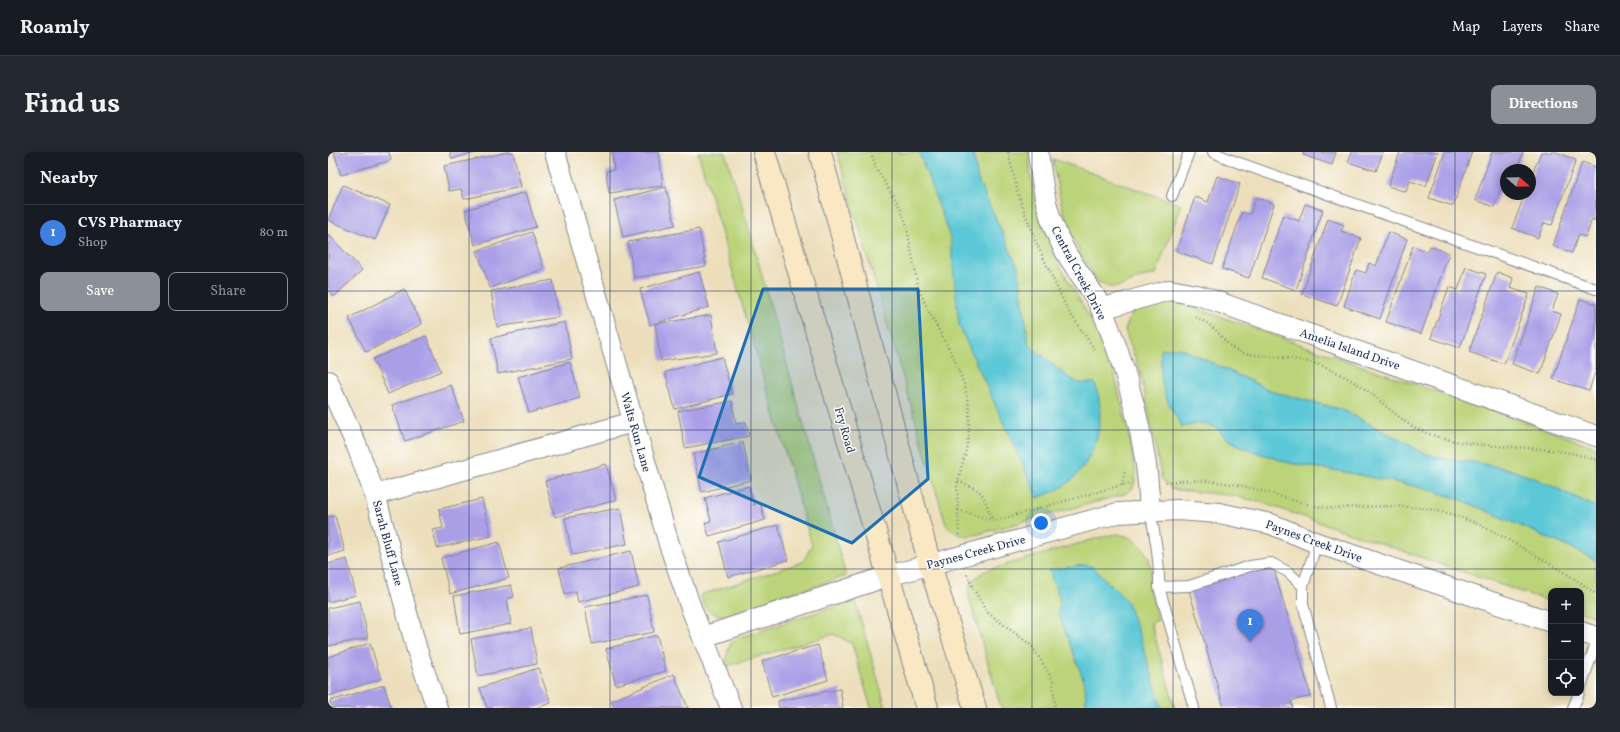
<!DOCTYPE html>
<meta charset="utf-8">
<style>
:root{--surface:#171b24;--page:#242831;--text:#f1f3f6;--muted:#9ea1a6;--line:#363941;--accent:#8c9099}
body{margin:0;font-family:Vollkorn,serif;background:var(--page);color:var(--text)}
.controls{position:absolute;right:12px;bottom:12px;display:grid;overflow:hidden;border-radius:8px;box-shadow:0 2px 10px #0003}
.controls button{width:36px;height:36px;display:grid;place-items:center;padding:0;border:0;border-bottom:1px solid var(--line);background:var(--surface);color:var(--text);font:20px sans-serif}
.compass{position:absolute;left:1172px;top:12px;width:36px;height:36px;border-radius:50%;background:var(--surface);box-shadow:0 2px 10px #0003;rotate:110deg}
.you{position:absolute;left:713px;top:371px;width:14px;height:14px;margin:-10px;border:3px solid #fff;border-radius:50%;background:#1a73e8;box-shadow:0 0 0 6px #1a73e833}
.badge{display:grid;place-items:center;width:26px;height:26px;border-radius:50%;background:var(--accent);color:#fff;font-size:13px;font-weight:700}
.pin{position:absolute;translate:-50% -33px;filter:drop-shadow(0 1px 2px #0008)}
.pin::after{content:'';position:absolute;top:21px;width:14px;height:12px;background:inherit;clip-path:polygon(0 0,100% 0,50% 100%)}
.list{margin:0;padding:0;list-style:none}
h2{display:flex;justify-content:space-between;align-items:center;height:52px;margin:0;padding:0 16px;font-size:17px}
h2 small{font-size:13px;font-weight:400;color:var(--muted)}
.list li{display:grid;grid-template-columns:26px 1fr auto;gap:12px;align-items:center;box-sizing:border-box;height:56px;padding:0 16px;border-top:1px solid var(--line)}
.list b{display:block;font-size:15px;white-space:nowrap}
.list p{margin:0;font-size:13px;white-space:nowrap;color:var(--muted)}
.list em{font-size:13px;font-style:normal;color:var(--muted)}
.actions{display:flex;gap:8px;padding:12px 16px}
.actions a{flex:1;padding:9px 0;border:1px solid var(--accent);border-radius:8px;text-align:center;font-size:14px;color:var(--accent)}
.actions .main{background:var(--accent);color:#fff}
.icon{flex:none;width:22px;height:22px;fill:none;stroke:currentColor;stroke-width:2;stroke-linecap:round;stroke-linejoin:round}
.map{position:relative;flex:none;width:1268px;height:556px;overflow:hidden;border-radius:8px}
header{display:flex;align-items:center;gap:24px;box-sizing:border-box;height:56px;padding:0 20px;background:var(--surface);border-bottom:1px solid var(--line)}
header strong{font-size:19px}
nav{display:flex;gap:22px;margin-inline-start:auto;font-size:14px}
.intro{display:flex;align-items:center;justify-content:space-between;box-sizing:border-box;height:96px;padding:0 24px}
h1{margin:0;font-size:28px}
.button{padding:10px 18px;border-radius:8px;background:var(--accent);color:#fff;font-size:14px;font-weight:700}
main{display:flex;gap:24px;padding:0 24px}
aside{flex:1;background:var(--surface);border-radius:8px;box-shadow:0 2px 10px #0003}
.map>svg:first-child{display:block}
.green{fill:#bbd479;stroke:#6b826c}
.water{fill:#5cc7d6;stroke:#3c7b9a}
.building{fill:#aa9fe7}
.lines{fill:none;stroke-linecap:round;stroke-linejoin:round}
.lane-casing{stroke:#84878d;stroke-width:12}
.street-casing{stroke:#84878d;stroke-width:22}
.secondary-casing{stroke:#84878d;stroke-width:24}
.path{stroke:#84878d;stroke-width:2.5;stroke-dasharray:1 3;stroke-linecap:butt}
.lane{stroke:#fff;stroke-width:10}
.street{stroke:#fff;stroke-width:20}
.secondary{stroke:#fae7c3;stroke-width:22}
.marked{fill:#1f6fb2;fill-opacity:0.2;stroke:#1f6fb2;stroke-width:3;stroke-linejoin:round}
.grid{fill:none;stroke:#1b2f5e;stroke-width:1;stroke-opacity:0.55}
.labels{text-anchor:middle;stroke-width:3;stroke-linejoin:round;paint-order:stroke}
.street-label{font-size:12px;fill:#1b2f5e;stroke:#fdfcf7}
</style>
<header>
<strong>Roamly</strong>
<nav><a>Map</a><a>Layers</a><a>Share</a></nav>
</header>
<div class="intro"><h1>Find us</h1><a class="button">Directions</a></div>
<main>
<aside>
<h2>Nearby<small></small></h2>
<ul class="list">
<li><span class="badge" style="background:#3f7fe0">1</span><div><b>CVS Pharmacy</b><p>Shop</p></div><em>80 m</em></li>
</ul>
<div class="actions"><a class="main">Save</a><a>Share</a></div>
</aside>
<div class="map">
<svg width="1268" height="556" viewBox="0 0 1268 556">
<rect width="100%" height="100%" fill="#fdfcf7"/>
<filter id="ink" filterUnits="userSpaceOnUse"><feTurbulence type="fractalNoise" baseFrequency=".025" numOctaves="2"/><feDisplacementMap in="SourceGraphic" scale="8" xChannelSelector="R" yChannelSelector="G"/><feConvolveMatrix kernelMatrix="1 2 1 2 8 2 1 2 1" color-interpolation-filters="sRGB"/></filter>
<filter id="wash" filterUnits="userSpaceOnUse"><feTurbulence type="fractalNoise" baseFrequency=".012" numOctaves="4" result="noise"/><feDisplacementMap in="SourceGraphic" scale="16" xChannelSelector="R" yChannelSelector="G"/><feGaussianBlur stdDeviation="0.9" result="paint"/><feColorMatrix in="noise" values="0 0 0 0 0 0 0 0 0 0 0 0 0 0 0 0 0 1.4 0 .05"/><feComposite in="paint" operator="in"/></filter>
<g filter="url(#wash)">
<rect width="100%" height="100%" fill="#eddfbc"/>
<g class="green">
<path d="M370,0h27l22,70 99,354 -123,40c-16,-4 -18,-6 -23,-21l103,-33 9,-17z"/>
<path d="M509,0h193v21l10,45 16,41 39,68 18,41 16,68 7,38 -3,14 -8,6 -154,42c-11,0 -17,-3 -25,-11z"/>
<path d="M725,7l128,46 -25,69c-5,1 -10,2 -15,4 -12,3 -22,13 -35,8 -9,-3 -13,-12 -18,-20 -21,-33 -30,-69 -35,-107z"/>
<path d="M842,148l14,4 412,143v60l-57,-27 -30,-11 -36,-7 -27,-3 -20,-5 -83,-44 -69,-18 -94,-44 2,79 19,-4 14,4 13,12 16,9 45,15 61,10 74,15 38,12 120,53 14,8v56l-15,-5v-21h-30v11l-291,-100 -26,-6 -56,-6 -8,-2 -8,-9 -22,-108 -15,-41 7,-18 27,-11z"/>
<path d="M789,382l13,3 12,10 7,11 2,11 -2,19 9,32 -7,3 24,85h-174l-32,-110c-1,-16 3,-18 16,-27l113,-33z"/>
<path d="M527,448l31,108h-15l-19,-64 -18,-10 -107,32c-1,-11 0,-19 8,-27z"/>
</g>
<g class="water">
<path d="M591,0h54l5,28 40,87 11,78 39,32 11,6h16c12,34 2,77 -27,100 -9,7 -20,11 -30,15l-79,-172 -9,-89z"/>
<path d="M852,196l94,44 69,18 83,44 20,5 27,3 35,7 31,11 57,27v54l-14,-8 -120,-53 -38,-12 -74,-15 -61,-10 -45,-15 -16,-9 -13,-12 -14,-4 -19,4c-20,-33 -22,-40 -21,-78z"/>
<path d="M756,413l8,1 34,34 11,27 25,81h-76l-1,-24 -27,-71 2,-12 -11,-31z"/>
</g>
<g id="blocks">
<g class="building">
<path d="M6,0h55l2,8 -50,15z"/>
<path d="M122,0h27l-25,7z"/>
<path d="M180,0h5l8,35 -57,12 -3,-10 -12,2 -5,-25z"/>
<path d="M295,0h36l4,34 -54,7 -3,-22 8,-1 -2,-17z"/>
<path d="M976,0h32l-4,13 -29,-10z"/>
<path d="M1024,0h31l-7,19 -28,-9z"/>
<path d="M1072,0h38l-12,34 -16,-5 -4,11 -18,-6z"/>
<path d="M1117,0h27l-19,54 -24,-8z"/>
<path d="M1164,0h31l-6,18h-11v22l-6,-2 -6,17 -19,-7z"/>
<path d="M1213,0h15l20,8 -24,65 -8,-2 -6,15 -26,-10 13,-34h5v-14z"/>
<path d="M1254,10l14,5v54l-4,-2 -6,18 -8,-2 -6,18 -19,-7z"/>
<path d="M889,24l23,8 -27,80 -37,-13 19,-54 13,5z"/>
<path d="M15,33l47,20 -15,35 -47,-20z"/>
<path d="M338,35l9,38 -52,12 -9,-37z"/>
<path d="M198,40l10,35 -61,18 -10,-35z"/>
<path d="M928,45l18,7 -25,74 -27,-9 20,-57 8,2z"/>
<path d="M977,52l18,6 -27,80 -34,-12 21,-63 16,6z"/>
<path d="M1000,67l16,6 -3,6 20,7 -24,68 -35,-12z"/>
<path d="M371,77l7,37 -72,12 -6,-36z"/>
<path d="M204,80l12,37 -54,19 -13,-37z"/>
<path d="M1060,80l19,7 -27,80 -36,-13 12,-36 10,3 3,-10 7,3z"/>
<path d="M0,82l34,36 -28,27 -6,-7z"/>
<path d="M1085,94l15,6 2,-6 19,7 -28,81 -35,-12z"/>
<path d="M1138,115l20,7 -26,74 -29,-10 18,-51 9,3z"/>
<path d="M371,120l10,35 -59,18 -10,-36z"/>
<path d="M1169,120l16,6 -3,10 19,6 -25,70 -35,-12z"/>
<path d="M225,128l6,37 -62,10 -6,-36z"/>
<path d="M1211,135l19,7 -6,17 9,3 -21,60 -28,-10z"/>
<path d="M76,137l18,35 -56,28 -17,-34z"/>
<path d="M1252,147l16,5v65l-7,22 -36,-12z"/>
<path d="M383,163l6,38 -56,8 -6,-37z"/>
<path d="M237,170l7,37 -74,15 -7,-36z"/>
<path d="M98,184l15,35 -53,23 -15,-35z"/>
<path d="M394,205l10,37 -57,15 -10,-37z"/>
<path d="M242,210l10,36 -51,15 -11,-36z"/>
<path d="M123,233l13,36 -59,20 -13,-36z"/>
<path d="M404,249l4,23 10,-2 3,14 -64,12 -7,-37z"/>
<path d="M415,290l8,38 -49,12 -9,-38z"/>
<path d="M278,312l10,36 -61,17 -10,-36z"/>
<path d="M421,334l5,19 6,-2 5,17 -56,16 -4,-13 6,-2 -6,-23z"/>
<path d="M154,347l9,37 -54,12 -4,-18 10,-2 -4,-19z"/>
<path d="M292,356l7,36 -55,11 -7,-37z"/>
<path d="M7,364l10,35 -17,5v-39z"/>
<path d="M450,373l10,35 -60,17 -9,-35z"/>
<path d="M171,390l10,36 -59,16 -9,-36z"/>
<path d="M303,399l8,36 -61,15 -2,-11 -11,3 -6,-26z"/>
<path d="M19,407l9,36 -28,7v-38z"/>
<path d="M944,411l39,133 -20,5 2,7h-69l-36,-121z"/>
<path d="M183,433l3,12 -7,2 4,25 -51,10 -6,-38z"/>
<path d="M319,443l7,37 -62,12 -7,-37z"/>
<path d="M32,449l8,37 -40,8v-38z"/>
<path d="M203,476l6,36 -59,12 -7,-37z"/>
<path d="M329,483l9,36 -50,14 -10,-36z"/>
<path d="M42,491l11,36 -53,17v-39z"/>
<path d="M490,493l10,35 -56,17 -10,-36z"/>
<path d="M210,516l13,35 -15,5h-49l-7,-20z"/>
<path d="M346,522l14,34h-74l-3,-7z"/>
<path d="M56,533l7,22 -6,1h-53l-2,-7z"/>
<path d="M512,537l3,19h-64l-1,-7z"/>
</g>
</g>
</g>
<g filter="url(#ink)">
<use href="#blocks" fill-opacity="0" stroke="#84878d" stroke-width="1"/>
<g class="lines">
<defs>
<g id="lane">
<path d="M885,0l18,8 365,129"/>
<path d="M844,44l17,-44"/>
<path d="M822,358c5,26 10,51 9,77l35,121"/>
<path d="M989,391l-14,43v18l28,104"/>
<path d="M831,435l30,-1 61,-20 21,-3 17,9 15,14"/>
<path d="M1253,534l15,-43"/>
<path d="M1245,556l6,-15"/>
</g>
<g id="street">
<path d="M227,0l114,392 22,64 40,100"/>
<path d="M710,0c5,38 8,64 27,99 11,20 28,38 37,59 21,50 36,102 44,155 2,15 3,30 4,45"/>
<path d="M773,157l69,-19 31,6 395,140"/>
<path d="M0,229l30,68 17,46 42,155 20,58"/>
<path d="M47,343l258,-73"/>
<path d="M1253,480l15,5"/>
<path d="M375,485l185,-61 230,-63 60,-3 41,3 52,11 46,19 234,79"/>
</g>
<g id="secondary">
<path d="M436,0l163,556"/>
<path d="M492,0l110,413 45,143"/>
</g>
</defs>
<use href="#lane" class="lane-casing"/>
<use href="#street" class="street-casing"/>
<use href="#secondary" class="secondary-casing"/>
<g class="path">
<path d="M543,0l5,16 25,41 5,14 12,64 9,21 27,50 11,29 4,22v22l-3,20 -9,33 2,53"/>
<path d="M680,0l11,45 17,45 31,67 28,41"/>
<path d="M868,165c8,4 16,9 22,16 6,6 12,15 20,18 8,4 18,4 27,5 22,2 45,4 65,13 14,7 29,15 42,25 18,15 34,32 57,40 54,19 113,7 167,26"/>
<path d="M630,329c27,11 24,11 34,38"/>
<path d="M838,330c32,-4 65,0 96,9 20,5 39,13 59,16 13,3 28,0 42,0 19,-1 38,-1 58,1 39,4 75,24 108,44 23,13 46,26 67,42"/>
<path d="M794,333l3,-15"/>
<path d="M630,358l34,10h6l124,-35 7,-1"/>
<path d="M639,422l7,16 13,22 45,34 21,34 2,28"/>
</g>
<use href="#lane" class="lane"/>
<use href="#street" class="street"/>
<use href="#secondary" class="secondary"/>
</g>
</g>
<path class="marked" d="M435,137h155l10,190 -76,64 -153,-66z"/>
<path class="grid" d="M141,0v556M282,0v556M423,0v556M564,0v556M704,0v556M845,0v556M986,0v556M1127,0v556M0,139h1268M0,278h1268M0,417h1268"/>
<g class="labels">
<g class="street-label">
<text transform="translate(751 121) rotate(62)" y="4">Central Creek Drive</text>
<text transform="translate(1022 197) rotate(19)" y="4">Amelia Island Drive</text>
<text transform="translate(517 278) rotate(74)" y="4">Fry Road</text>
<text transform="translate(308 280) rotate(74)" y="4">Walts Run Lane</text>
<text transform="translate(986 389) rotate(20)" y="4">Paynes Creek Drive</text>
<text transform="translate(60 391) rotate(75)" y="4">Sarah Bluff Lane</text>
<text transform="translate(648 400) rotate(-15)" y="4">Paynes Creek Drive</text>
</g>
</g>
</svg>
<div class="controls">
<button>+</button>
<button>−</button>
<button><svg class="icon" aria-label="locate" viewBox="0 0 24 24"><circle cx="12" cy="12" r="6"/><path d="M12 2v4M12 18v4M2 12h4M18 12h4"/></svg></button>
</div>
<svg class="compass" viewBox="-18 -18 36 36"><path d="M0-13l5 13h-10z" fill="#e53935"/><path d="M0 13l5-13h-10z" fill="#9ea1a6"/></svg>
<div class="you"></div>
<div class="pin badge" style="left:922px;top:490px;background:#3f7fe0">1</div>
</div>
</main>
